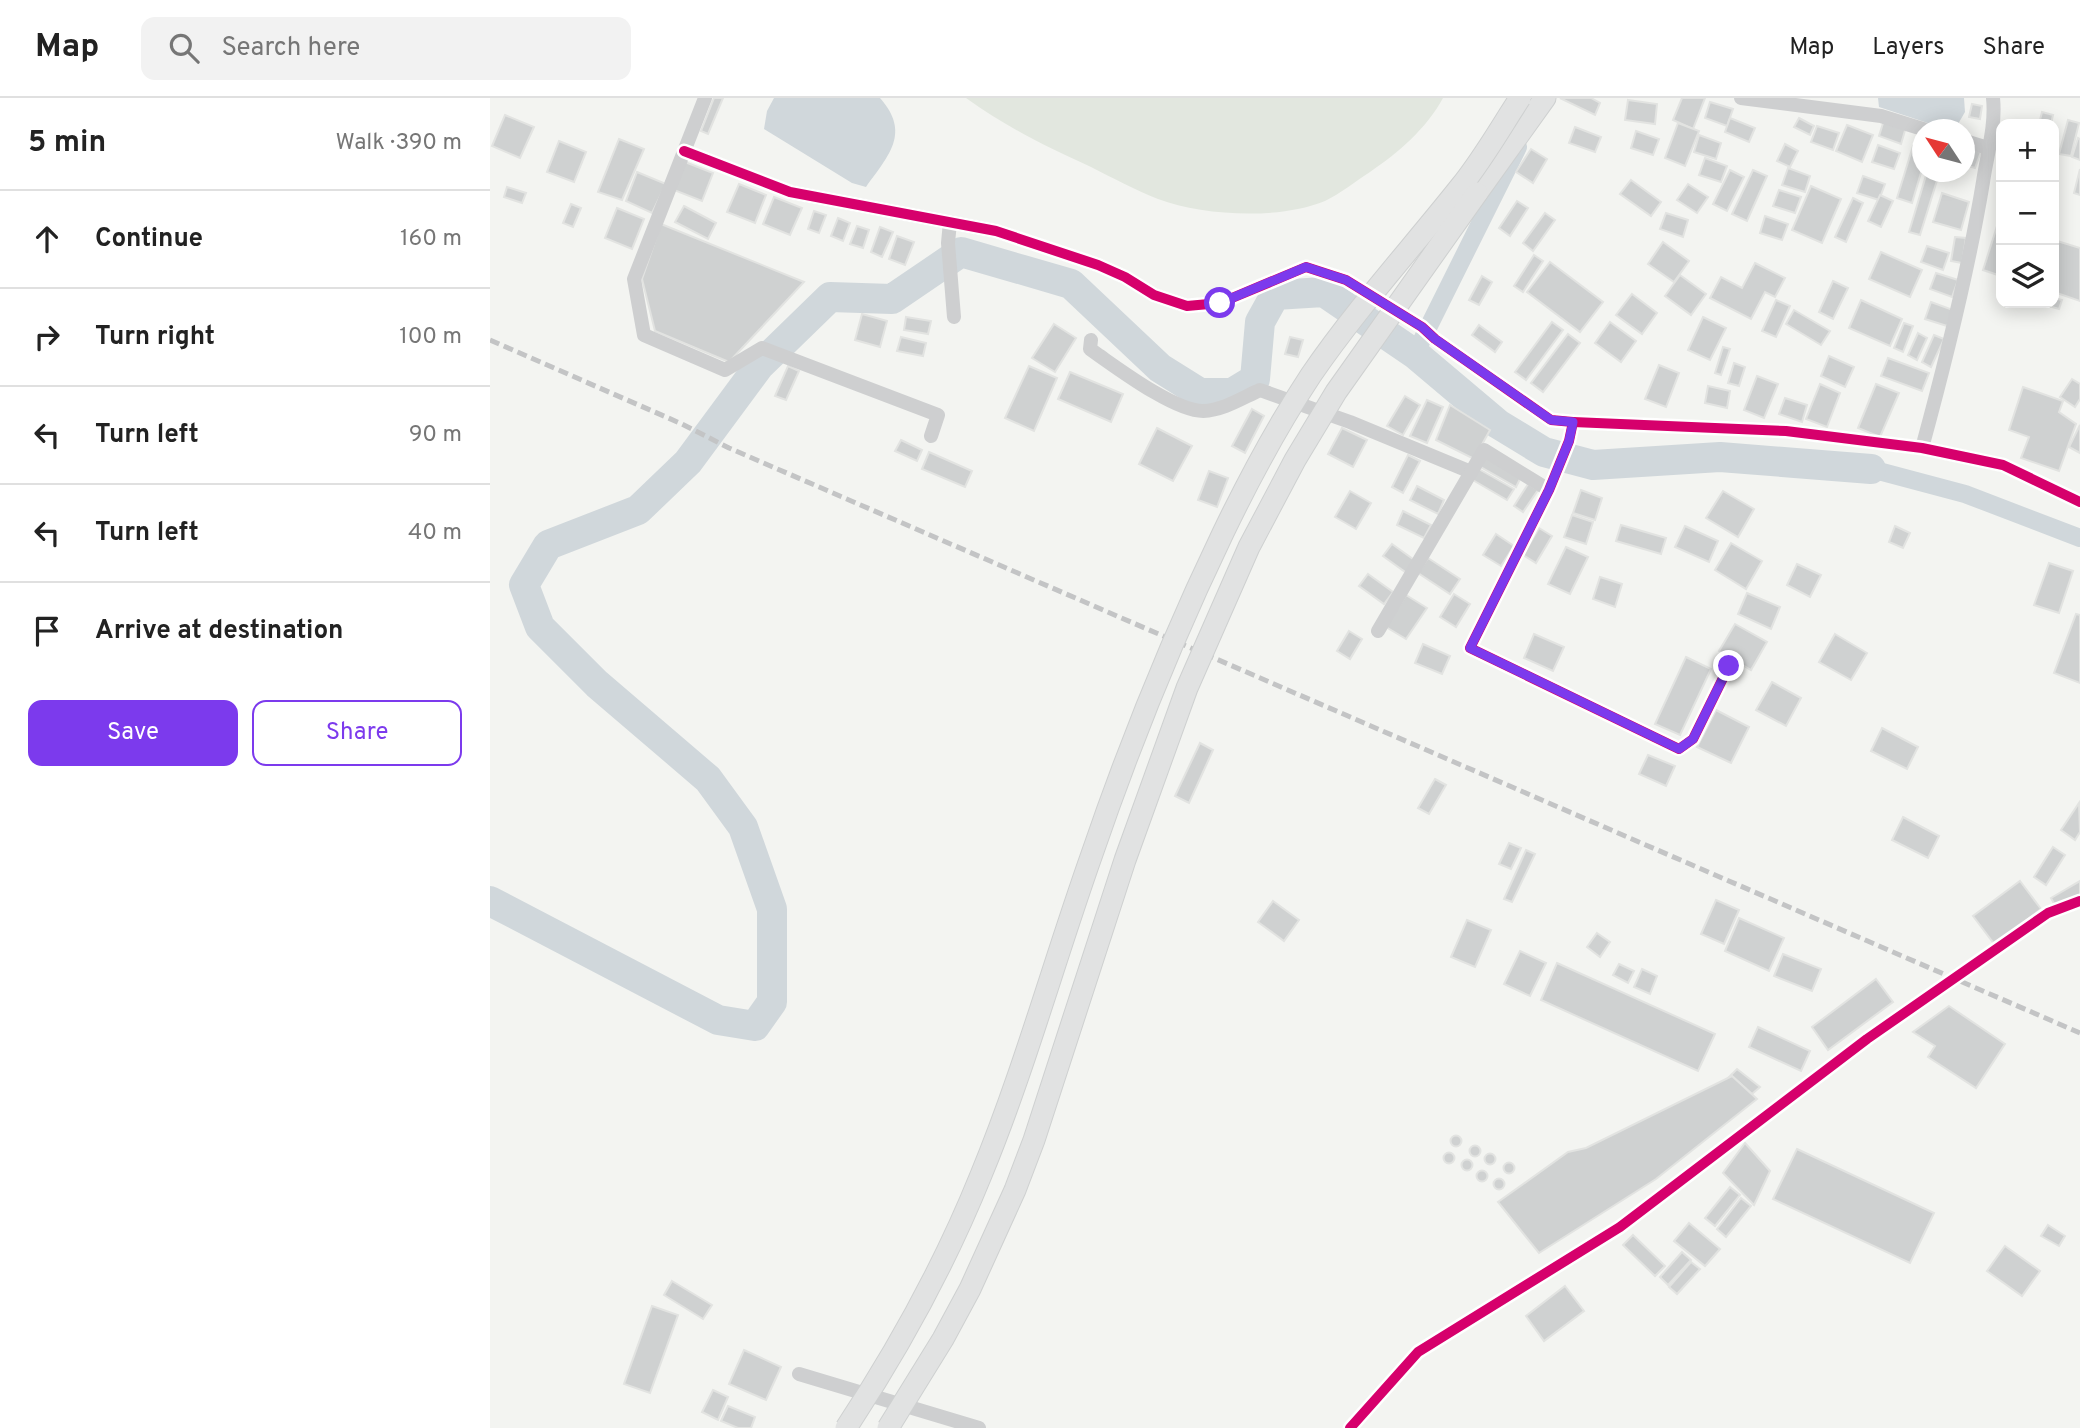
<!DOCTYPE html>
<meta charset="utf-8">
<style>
:root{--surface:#fff;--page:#f2f2f2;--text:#222;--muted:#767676;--line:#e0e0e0;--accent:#7c3aed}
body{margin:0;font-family:Overpass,sans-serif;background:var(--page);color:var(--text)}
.controls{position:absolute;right:21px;top:21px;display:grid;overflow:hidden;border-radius:14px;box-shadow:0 4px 18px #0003}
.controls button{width:63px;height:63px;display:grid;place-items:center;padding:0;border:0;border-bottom:2px solid var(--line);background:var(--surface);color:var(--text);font:35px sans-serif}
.compass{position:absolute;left:1422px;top:21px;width:63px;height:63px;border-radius:50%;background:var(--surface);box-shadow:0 4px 18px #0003;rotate:306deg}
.stop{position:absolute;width:21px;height:21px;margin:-16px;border:5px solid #7c3aed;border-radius:50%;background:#fff}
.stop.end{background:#7c3aed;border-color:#fff;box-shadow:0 2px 7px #0008}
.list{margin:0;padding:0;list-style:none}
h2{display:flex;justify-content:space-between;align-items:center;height:91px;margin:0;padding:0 28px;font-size:30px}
h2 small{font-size:23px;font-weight:400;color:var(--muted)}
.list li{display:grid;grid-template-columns:46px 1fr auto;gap:21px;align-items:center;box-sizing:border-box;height:98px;padding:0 28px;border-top:2px solid var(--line)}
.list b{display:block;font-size:26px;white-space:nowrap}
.list em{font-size:23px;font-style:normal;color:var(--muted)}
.actions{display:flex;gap:14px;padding:21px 28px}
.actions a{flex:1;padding:16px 0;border:2px solid var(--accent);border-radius:14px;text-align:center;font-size:24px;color:var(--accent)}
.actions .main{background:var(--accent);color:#fff}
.icon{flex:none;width:38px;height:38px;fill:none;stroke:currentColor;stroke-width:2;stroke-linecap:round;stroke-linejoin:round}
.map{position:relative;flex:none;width:1590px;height:1330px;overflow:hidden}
header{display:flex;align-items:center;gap:42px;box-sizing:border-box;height:98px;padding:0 35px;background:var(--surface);border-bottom:2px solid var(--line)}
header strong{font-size:33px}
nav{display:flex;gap:38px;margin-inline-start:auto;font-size:24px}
.search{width:490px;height:63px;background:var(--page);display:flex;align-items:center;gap:18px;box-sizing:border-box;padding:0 24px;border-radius:14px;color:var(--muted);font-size:26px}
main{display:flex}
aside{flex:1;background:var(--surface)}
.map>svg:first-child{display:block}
.green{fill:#e2e7df}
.water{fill:#d0d7db}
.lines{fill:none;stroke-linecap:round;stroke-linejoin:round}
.canal{stroke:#d0d7db;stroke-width:18}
.river{stroke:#d0d7db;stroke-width:30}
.building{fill:#cfd1d1;stroke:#e2e3e1;stroke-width:2}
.primary-casing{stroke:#ced0d0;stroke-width:23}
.street{stroke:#cecfd0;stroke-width:14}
.primary{stroke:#e1e2e2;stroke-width:21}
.rail{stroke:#c3c4c5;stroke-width:5;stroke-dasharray:10 5;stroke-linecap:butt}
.primary-bridge-casing{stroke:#ced0d0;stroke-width:23;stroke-linecap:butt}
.primary-bridge{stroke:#e1e2e2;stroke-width:21}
.cycleway-casing{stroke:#fff;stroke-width:15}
.cycleway{stroke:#d6006c;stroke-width:10}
.route{stroke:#7c3aed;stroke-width:9}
</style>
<header>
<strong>Map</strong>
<div class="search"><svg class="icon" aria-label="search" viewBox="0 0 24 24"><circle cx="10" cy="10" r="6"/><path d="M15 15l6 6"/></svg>Search here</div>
<nav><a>Map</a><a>Layers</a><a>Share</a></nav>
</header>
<main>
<aside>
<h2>5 min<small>Walk · 390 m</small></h2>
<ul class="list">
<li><svg class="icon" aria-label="ahead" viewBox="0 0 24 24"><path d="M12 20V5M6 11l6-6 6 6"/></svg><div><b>Continue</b></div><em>160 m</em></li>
<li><svg class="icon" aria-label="right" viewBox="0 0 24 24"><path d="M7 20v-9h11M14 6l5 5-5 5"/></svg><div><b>Turn right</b></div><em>100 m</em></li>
<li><svg class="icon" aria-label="left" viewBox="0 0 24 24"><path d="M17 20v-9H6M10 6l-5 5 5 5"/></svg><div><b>Turn left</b></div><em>90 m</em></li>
<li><svg class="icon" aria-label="left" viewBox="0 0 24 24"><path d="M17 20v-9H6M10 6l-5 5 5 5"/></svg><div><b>Turn left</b></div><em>40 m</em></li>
<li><svg class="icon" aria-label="arrive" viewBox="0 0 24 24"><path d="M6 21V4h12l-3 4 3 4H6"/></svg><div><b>Arrive at destination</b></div></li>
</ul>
<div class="actions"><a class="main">Save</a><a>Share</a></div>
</aside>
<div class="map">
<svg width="1590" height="1330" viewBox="0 0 1590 1330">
<rect width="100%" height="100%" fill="#f3f4f1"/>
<path class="green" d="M476,0h477c-16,30 -45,55 -73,74 -14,9 -30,22 -45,29 -46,19 -121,15 -167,-2 -23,-9 -45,-21 -67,-32 -46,-21 -83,-39 -125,-69z"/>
<g class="water">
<path d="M284,0h106c31,35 9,57 -14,89l-14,-4 -88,-54 3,-18z"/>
<path d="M1388,0h86l1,14 -7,12 1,5h-13l-67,-22z"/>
</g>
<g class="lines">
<g class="canal">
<path d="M925,256l103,-207"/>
<path d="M1381,371l94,25 115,44"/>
</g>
<path class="river" d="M0,803l228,119 37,6 17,-24v-93l-29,-82 -35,-48 -111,-95 -57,-57 -16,-42 24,-40 90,-35 50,-48 71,-96 71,-69 62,2 69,-47 110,32 89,84 40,25h32l23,-14 5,-57 15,-27 49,-3 91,62 83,70 46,28 49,13 127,-8 151,12"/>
</g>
<g class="building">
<path d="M224,0h9l-15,36 -7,-3z"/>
<path d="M1070,0h31l9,5 -5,12z"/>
<path d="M1192,0h23l-12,31 -20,-9z"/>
<path d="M1138,2l29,4 -2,20 -30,-4z"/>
<path d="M1220,4l23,7 -6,17 -22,-8z"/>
<path d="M1482,6l10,2 -2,13 -11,-2z"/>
<path d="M1552,14l11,3 -2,9h-12z"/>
<path d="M15,17l29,12 -14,31 -28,-12z"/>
<path d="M1240,20l25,10 -6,14 -24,-10z"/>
<path d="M1309,20l15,8 -4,9 -16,-8z"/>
<path d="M1394,22l22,7 -5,17 -22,-8z"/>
<path d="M1578,22l11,3 -8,33 -12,-2z"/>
<path d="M1188,25l21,8 -14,35 -20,-8z"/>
<path d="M1357,27l26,10 -11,27 -26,-11z"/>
<path d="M1327,28l22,7 -6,17 -22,-8z"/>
<path d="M1085,29l26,10 -6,15 -26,-9z"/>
<path d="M1146,33l23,8 -6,16 -22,-7z"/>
<path d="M1209,37l22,8 -5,16 -22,-7z"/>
<path d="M1588,40l2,1v21l-8,-3z"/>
<path d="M129,41l25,10 -22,51 -24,-8z"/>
<path d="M69,43l27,11 -12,30 -27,-10z"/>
<path d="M1295,46l13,7 -8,16 -13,-6z"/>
<path d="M1388,47l22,8 -6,16 -22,-7z"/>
<path d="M1423,48l10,3v17l-11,37 -15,-5z"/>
<path d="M1475,49l16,5 -6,16 -10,-3z"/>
<path d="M1041,51l16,10 -14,24 -17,-11z"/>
<path d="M1215,60l22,8 -6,16 -22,-7z"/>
<path d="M195,64l28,11 -11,28 -28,-11z"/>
<path d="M1298,70l22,8 -5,16 -23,-7z"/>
<path d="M1590,71v26l-6,-2z"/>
<path d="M1240,72l14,7 -17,34 -14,-7z"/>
<path d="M1263,72l14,6 -20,45 -15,-7z"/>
<path d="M147,74l29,12 -14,29 -26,-12z"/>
<path d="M1437,74l12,2 -19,61 -11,-3z"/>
<path d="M1373,78l22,8 -6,16 -22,-7z"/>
<path d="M1141,82l30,22 -10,14 -31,-22z"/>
<path d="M249,86l27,11 -11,28 -28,-11z"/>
<path d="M1198,86l20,13 -11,16 -20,-13z"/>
<path d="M1321,88l30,13 -19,44 -30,-13z"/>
<path d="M17,89l19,6 -4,10 -18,-6z"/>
<path d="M1289,92l22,7 -6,16 -22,-7z"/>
<path d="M1452,95l27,9 -8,28 -28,-8z"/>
<path d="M1390,97l13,6 -12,26 -13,-6z"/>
<path d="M284,99l28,11 -12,27 -27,-11z"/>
<path d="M1363,100l10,5 -17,39 -11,-5z"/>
<path d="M1027,103l11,7 -18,28 -11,-8z"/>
<path d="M81,106l10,4 -8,19 -10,-4z"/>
<path d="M194,108l32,17 -8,16 -33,-17z"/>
<path d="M127,110l27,11 -12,30 -27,-11z"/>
<path d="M324,113l12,4 -7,18 -11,-4z"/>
<path d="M1055,115l10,7 -22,31 -10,-8z"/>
<path d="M1176,115l22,7 -5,17 -23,-8z"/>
<path d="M1275,118l23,8 -6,16 -22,-7z"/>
<path d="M348,120l12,5 -7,18 -12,-5z"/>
<path d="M1508,125l3,1v52l-18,-6z"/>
<path d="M171,126l143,58 -75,80 -74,-31 -13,-52z"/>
<path d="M367,128l12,4 -6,18 -13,-4z"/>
<path d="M390,129l13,5 -11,25 -11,-5z"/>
<path d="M407,138l17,6 -9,23 -16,-6z"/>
<path d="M1465,139l11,1 -4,25 -11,-2z"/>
<path d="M1564,142l26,8v53l-26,-9z"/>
<path d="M1173,144l26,19 -15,21 -26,-18z"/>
<path d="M1437,148l22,7 -6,17 -22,-8z"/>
<path d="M1391,154l41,18 -12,27 -41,-18z"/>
<path d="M1044,157l9,6 -20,31 -9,-6z"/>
<path d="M1060,164l53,40 -23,30 -53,-40z"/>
<path d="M1265,165l30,15 -10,19 -10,-5 -14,27 -41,-21 11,-21 21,11z"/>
<path d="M1446,175l22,7 -6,17 -22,-8z"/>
<path d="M1190,177l26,19 -15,21 -26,-19z"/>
<path d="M992,178l10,6 -13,23 -10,-5z"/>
<path d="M1343,183l15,7 -15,31 -14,-7z"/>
<path d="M1142,196l25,19 -15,21 -26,-19z"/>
<path d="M1564,200l8,2 -3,9 -21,-6h16z"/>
<path d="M1286,202l14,6 -14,31 -14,-6z"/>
<path d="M1371,202l41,19 -12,27 -41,-18z"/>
<path d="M1441,204l22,8 -6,16 -22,-7z"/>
<path d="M1304,212l36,21 -9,14 -35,-21z"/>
<path d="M372,216l25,7 -7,26 -25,-7z"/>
<path d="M416,219l25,4 -3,13 -24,-4z"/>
<path d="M1213,219l23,11 -16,32 -22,-10z"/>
<path d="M1062,224l11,8 -37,50 -11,-8z"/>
<path d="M1120,224l26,19 -15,21 -26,-19z"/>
<path d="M1414,225l9,3 -10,26 -9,-4z"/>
<path d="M564,226l22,14 -21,34 -23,-14z"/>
<path d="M989,227l23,17 -7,10 -23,-17z"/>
<path d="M1428,235l9,5 -10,22 -9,-5z"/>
<path d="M1078,236l12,9 -37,49 -12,-9z"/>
<path d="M1444,237l10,4 -13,28 -9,-5z"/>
<path d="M411,239l25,6 -3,13 -26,-5z"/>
<path d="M800,239l13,3 -5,17 -13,-3z"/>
<path d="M1233,249l7,2 -9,26 -6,-2z"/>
<path d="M1339,258l25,11 -9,20 -24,-11z"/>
<path d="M1398,260l41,15 -7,18 -41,-15z"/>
<path d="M1244,265l11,4 -6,19 -11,-3z"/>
<path d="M1169,267l20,8 -13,34 -21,-8z"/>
<path d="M298,268l11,5 -13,29 -11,-4z"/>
<path d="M539,268l28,12 -23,53 -29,-13z"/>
<path d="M580,274l53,22 -12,28 -53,-23z"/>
<path d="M1267,278l21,8 -14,34 -20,-8z"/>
<path d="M1582,281l8,5v15l-5,8 -15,-10z"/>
<path d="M1330,286l20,9 -13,34 -21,-8z"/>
<path d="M1386,286l23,9 -19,44 -22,-9z"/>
<path d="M1218,288l22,5 -3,17 -22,-5z"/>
<path d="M1533,289l40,14 -4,11 17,12 -17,47 -38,-13 8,-21 -20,-7z"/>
<path d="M915,298l15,9 -17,30 -16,-9z"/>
<path d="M1295,300l22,7 -5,17 -23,-8z"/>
<path d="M937,302l16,7 -16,36 -17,-7z"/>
<path d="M960,307l40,25 -16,29 -38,-19z"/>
<path d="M762,311l12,7 -19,37 -13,-7z"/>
<path d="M1590,327v28l-11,-6z"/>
<path d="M667,330l35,18 -19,35 -34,-17z"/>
<path d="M852,330l25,12 -14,27 -25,-13z"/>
<path d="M411,342l21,10 -5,11 -22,-10z"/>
<path d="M439,354l43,19 -7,16 -43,-18z"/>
<path d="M918,357l12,6 -17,32 -11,-6z"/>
<path d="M994,358l37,21 -5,10 -37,-21z"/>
<path d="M987,370l37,21 -7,11 -36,-21z"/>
<path d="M719,373l19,7 -11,29 -19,-7z"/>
<path d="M1038,386l10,6 -15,22 -9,-6z"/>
<path d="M927,388l27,14 -6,14 -28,-14z"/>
<path d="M1091,392l21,8 -7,22 -22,-7z"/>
<path d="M860,393l21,12 -15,26 -21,-12z"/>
<path d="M1233,393l31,18 -16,28 -32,-19z"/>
<path d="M913,413l28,14 -7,13 -27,-13z"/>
<path d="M1082,417l21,7 -7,22 -22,-7z"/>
<path d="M1131,427l45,13 -5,16 -45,-13z"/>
<path d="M1195,428l33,15 -9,21 -34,-15z"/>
<path d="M1405,428l15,7 -7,15 -14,-6z"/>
<path d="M1049,430l13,8 -16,27 -13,-8z"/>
<path d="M1006,436l18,12 -13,20 -18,-11z"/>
<path d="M1241,445l31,18 -16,28 -31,-19z"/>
<path d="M902,446l25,18 -9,12 -25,-18z"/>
<path d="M1076,449l22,10 -18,37 -22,-10z"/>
<path d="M938,460l32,21 -10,15 -32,-21z"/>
<path d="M1559,465l24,8 -14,42 -25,-8z"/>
<path d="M1307,466l24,11 -11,22 -23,-12z"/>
<path d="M878,476l25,18 -9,12 -25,-18z"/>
<path d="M1110,479l22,7 -7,23 -22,-8z"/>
<path d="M1257,495l33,14 -9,22 -33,-15z"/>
<path d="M964,496l16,10 -14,23 -16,-10z"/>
<path d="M916,497l21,13 -21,31 -20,-12z"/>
<path d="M1586,516l4,1v68l-26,-10z"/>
<path d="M1245,526l32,18 -16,28 -32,-19z"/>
<path d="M859,533l13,8 -12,20 -13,-8z"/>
<path d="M1044,536l30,13 -11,24 -29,-13z"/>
<path d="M1345,536l32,19 -16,27 -32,-18z"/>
<path d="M933,546l27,12 -8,18 -27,-11z"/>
<path d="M1196,559l25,12 -31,66 -25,-11z"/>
<path d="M1282,584l29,16 -15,28 -30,-16z"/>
<path d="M1226,612l33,17 -18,36 -34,-16z"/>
<path d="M1392,630l36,19 -11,22 -36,-18z"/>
<path d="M710,645l13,7 -24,53 -14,-7z"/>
<path d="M1158,657l27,11 -9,20 -27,-12z"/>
<path d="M945,681l11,6 -17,29 -11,-6z"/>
<path d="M1589,705l1,29 -5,8 -14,-10z"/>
<path d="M1413,719l36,19 -11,22 -36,-18z"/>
<path d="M1019,745l12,5 -10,21 -12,-5z"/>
<path d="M1563,749l12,8 -19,30 -12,-8z"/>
<path d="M1036,752l9,4 -23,48 -8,-3z"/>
<path d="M1530,783l21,28 -46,36 -22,-29z"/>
<path d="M1590,783v15l-23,13 -6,-11z"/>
<path d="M1226,802l23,10 -15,34 -23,-10z"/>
<path d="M783,803l26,19 -15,21 -26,-19z"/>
<path d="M1249,820l45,20 -15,33 -44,-20z"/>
<path d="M977,822l24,10 -16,37 -24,-10z"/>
<path d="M1107,835l13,9 -10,15 -13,-10z"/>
<path d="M1030,853l26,12 -16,33 -26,-12z"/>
<path d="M1293,856l38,15 -9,22 -38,-15z"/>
<path d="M1067,865l158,71 -17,37 -157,-71z"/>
<path d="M1129,866l15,7 -6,12 -15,-8z"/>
<path d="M1152,871l15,7 -7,18 -16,-7z"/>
<path d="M1386,881l17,23 -65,48 -16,-23z"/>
<path d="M1459,908l56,38 -29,44 -48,-31 7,-11 -22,-14z"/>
<path d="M1268,929l52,24 -9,20 -52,-24z"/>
<path d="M1247,971l23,18 -8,7 -20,-18 -9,7z"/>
<path d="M1242,978l25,23 -101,80 -117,74 -41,-51 70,-50 18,-4z"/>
<circle cx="966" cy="1043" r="5.5"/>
<path d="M1255,1045l25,28 -16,34 -31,-32z"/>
<circle cx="985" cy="1053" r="5.5"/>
<path d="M1307,1051l137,64 -24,50 -137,-64z"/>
<circle cx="959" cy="1060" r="5.5"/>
<circle cx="1000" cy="1061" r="5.5"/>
<circle cx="977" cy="1067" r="5.5"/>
<circle cx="1019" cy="1070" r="5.5"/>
<circle cx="992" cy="1078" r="5.5"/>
<circle cx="1009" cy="1086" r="5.5"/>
<path d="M1240,1089l10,8 -25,31 -10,-8z"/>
<path d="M1251,1100l10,8 -25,31 -9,-8z"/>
<path d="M1199,1125l31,26 -15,17 -31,-25z"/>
<path d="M1558,1127l17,11 -6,10 -18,-10z"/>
<path d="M1143,1137l32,31 -10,10 -32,-31z"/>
<path d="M1515,1148l35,25 -18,25 -35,-25z"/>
<path d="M1192,1154l9,8 -23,25 -8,-8z"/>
<path d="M1201,1164l9,7 -23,25 -8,-7z"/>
<path d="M182,1183l40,24 -9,14 -39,-24z"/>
<path d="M1075,1188l19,25 -40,30 -18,-25z"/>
<path d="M162,1208l26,9 -28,78 -26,-9z"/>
<path d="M254,1252l37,17 -15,33 -37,-16z"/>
<path d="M223,1292l15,7 -10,23 -16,-8z"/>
<path d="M238,1308l27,11 -4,11h-13l-17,-7z"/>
</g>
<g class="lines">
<defs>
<path id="primary" d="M987,95l68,-95"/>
</defs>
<use href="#primary" class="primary-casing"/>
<g class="street">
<path d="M215,0l-71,181 10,56 81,35 37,-22 176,67 -7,21"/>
<path d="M1251,0l140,18 45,14"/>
<path d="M1475,43l23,7"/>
<path d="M194,53l106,41 206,39 102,34 27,12 29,18 33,11 33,-3 86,-36 40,13 76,47 13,12 116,81 22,2"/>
<path d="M460,124l-2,21 6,74"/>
<path d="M601,242l-1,9 7,5c23,16 78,57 106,57 21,-1 39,-13 57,-21l90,32 121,50"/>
<path d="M1432,350c24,-88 46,-175 61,-266 4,-28 13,-56 10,-84"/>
<path d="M888,533l106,-181 65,40"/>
<path d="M1239,568l-36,73 -14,10 -209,-101 79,-158 20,-49 4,-19 213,9 136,17 81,17 77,37"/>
<path d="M309,1276l180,54"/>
<path d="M860,1330l68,-76 202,-125 247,-188 181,-126 32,-12"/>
</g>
<use href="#primary" class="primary"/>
<path class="rail" d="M0,242l192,84 47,24 1351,585"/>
<defs>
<g id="primary-bridge">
<path d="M356,1330c53,-80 99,-164 135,-253 43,-104 73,-214 111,-321 37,-108 81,-217 131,-321 26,-54 55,-108 88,-158 46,-67 100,-126 150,-189 22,-27 40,-59 59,-88"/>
<path d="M398,1330l55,-89 27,-50 45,-99 19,-50 91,-280 62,-172 62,-141 46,-87 41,-68 141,-199"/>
</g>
</defs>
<use href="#primary-bridge" class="primary-bridge-casing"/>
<use href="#primary-bridge" class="primary-bridge"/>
<defs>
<g id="cycleway">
<path d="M194,53l106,41 206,39 102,34 27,12 29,18 33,11 33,-3 86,-36 40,13 76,47 13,12 116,81 22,2"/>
<path d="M1239,568l-36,73 -14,10 -209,-101 79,-158 20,-49 4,-19 213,9 136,17 81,17 77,37"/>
<path d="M860,1330l68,-76 202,-125 247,-188 181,-126 32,-12"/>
</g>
</defs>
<use href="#cycleway" class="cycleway-casing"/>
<use href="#cycleway" class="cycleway"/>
</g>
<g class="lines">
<path class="route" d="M730,205l86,-36 40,13 76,47 13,12 116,81 22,2 -4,19 -20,49 -79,158 209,101 14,-10 36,-73"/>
</g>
</svg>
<div class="controls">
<button>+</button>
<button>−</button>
<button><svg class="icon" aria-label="layers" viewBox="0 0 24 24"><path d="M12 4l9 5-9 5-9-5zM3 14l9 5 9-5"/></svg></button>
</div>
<svg class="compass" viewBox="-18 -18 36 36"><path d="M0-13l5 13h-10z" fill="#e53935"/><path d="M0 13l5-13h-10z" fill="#767676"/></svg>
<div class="stop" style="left:730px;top:205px"></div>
<div class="stop end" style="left:1239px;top:568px"></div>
</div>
</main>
